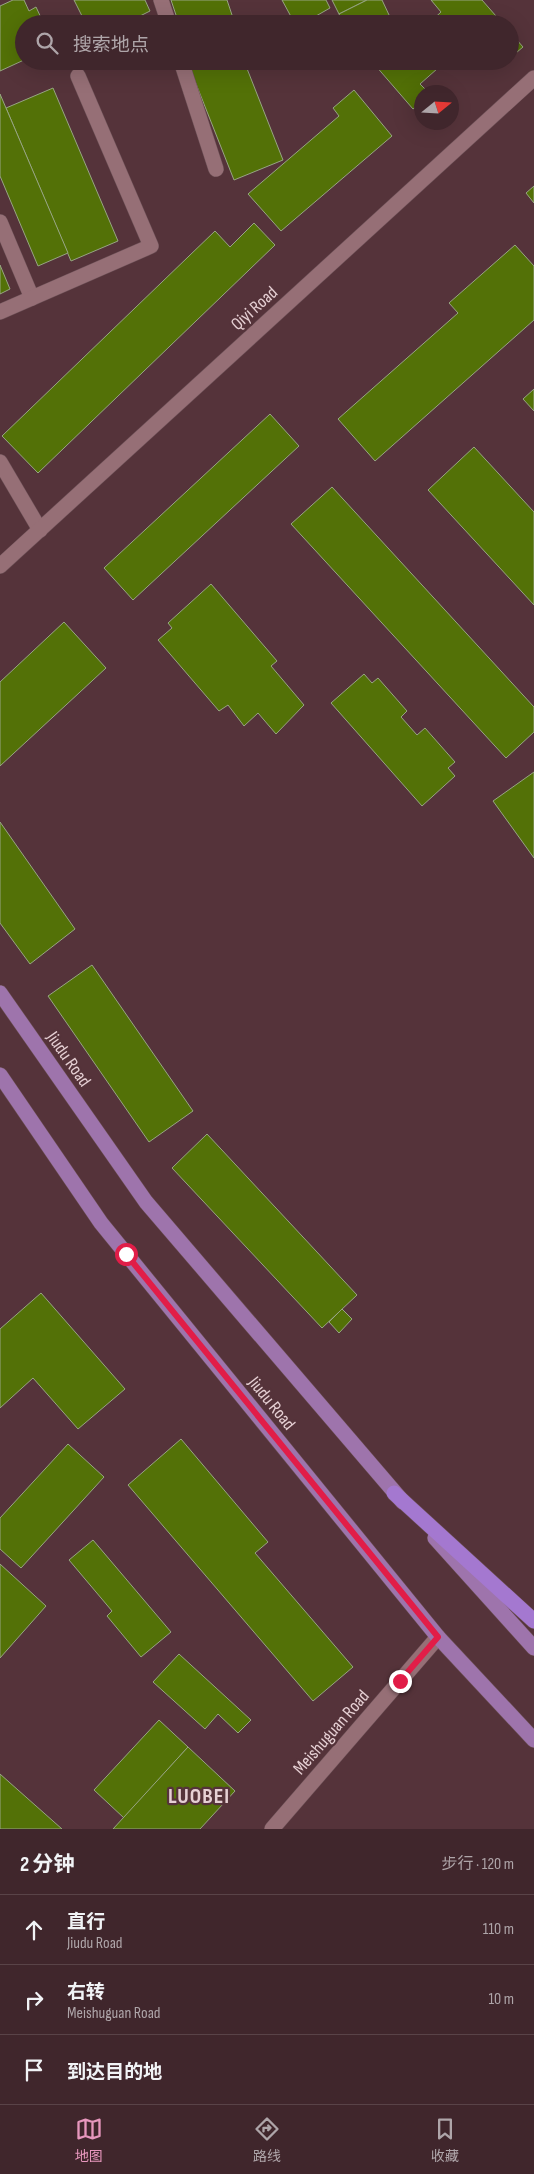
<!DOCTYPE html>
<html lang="zh">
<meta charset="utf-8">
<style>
:root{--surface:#40262c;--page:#4b3238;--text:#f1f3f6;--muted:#aea5a9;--line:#594348;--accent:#e797bd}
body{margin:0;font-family:"Sofia Sans Condensed","Noto Sans SC",sans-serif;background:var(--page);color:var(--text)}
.compass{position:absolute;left:414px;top:85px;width:45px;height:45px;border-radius:50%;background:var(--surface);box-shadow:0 5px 20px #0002;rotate:72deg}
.stop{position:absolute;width:15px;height:15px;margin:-11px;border:4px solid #e11d48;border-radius:50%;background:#fff}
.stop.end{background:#e11d48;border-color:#fff;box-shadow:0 1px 5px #0008}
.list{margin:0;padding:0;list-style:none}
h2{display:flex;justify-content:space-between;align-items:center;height:65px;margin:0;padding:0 20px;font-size:21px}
h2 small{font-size:16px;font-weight:400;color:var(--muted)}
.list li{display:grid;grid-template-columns:32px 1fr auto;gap:15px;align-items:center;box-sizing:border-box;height:70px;padding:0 20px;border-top:1px solid var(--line)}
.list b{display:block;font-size:19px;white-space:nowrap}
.list p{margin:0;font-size:16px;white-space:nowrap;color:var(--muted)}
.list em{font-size:16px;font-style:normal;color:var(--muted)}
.icon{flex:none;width:28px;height:28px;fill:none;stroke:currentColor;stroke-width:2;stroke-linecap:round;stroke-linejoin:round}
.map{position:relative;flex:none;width:534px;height:1829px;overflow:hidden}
.search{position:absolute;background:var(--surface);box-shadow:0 5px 20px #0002;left:15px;right:15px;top:15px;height:55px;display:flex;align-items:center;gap:12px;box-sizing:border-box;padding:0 18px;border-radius:28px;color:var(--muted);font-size:19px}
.sheet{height:275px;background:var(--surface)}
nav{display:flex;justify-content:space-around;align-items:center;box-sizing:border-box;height:70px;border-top:1px solid var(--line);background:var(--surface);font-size:14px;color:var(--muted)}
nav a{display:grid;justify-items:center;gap:2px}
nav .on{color:var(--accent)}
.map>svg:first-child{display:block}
.building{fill:#537107;stroke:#97a583}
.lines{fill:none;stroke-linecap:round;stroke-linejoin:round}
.minor-casing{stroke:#6d5157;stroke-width:16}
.major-casing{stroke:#6d5157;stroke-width:16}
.highway-casing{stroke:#6d5157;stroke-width:16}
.minor{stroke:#966f76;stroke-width:15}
.major{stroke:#9e74ac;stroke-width:15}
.highway{stroke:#a478d0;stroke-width:15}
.route{stroke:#e11d48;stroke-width:6}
.labels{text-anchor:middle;stroke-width:4.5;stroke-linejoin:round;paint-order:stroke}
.street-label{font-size:18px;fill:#e6d0d4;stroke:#55333a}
.district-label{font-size:22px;font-weight:bold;letter-spacing:1px;fill:#e6d0d4;stroke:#55333a}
</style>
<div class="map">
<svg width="534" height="1829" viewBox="0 0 534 1829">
<rect width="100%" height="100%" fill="#55333a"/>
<g class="building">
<path d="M13,0h11l5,11 7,-4 8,17h-20v36l-24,11v-65z"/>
<path d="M74,0h71l5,11 -26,13h-38z"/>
<path d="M171,0h56l8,24h-56z"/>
<path d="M282,0h44l4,8 -28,16h-7z"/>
<path d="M332,0h35l-28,14z"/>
<path d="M367,0h15l8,17 -13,7h-33l-5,-10z"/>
<path d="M431,0h51l21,24h-75l13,-12z"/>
<path d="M510,32l13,15 -13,11z"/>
<path d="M187,61h57l39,99 -49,20z"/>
<path d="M379,61h67l-26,23 8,8h-6v10l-9,7 -38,-44z"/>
<path d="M53,88l65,153 -47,20 -65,-153z"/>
<path d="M354,90l38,46 -111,95 -33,-37 91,-78 -6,-8z"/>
<path d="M0,94l68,159 -30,13 -38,-90z"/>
<path d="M534,186v17l-8,-10z"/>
<path d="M254,223l21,22 -237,228 -36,-37 213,-205 15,16z"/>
<path d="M515,245l19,21v54l-159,141 -37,-42 120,-106 -9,-10z"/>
<path d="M0,265l10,24 -10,5z"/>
<path d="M534,389v22l-11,-12z"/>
<path d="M270,414l29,32 -166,154 -29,-32z"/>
<path d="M474,447l60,65v93l-106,-115z"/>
<path d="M332,487l202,220v25l-28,26 -215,-234z"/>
<path d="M211,584l66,77 -6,5 33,39 -28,29 -18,-21 -14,13 -16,-21 -9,6 -61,-71 14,-12 -4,-5z"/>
<path d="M64,622l42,46 -106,98v-84z"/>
<path d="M364,674l8,9 6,-5 29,33 -6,6 16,18 8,-7 30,34 -7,6 7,8 -33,30 -91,-103z"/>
<path d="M534,772v86l-41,-57z"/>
<path d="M0,822l75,107 -45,35 -30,-41z"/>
<path d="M92,965l101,146 -44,31 -101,-146z"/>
<path d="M207,1134l150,161 -35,33 -150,-160z"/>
<path d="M41,1293l84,96 -47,40 -45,-51 -33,30v-79z"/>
<path d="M342,1309l10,10 -13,14 -10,-11z"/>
<path d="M181,1439l87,103 -13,11 98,114 -40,34 -185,-216z"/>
<path d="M68,1444l36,33 -83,91 -21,-19v-31z"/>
<path d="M93,1540l78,92 -30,25 -34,-41 5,-5 -43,-51z"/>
<path d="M0,1564l46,42 -46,52z"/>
<path d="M179,1654l72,66 -13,13 -20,-19 -13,15 -52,-47z"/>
<path d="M159,1720l29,27 -64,71 -30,-28z"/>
<path d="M188,1747l47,44 -35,38h-87z"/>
<path d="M0,1774l62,55h-62z"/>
</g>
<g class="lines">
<defs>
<g id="minor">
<path d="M161,0l8,24"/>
<path d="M181,61l35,108"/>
<path d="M0,222l32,76"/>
<path d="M0,312l151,-66 -73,-170"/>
<path d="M0,462l40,68"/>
<path d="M0,566l534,-488"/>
<path d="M272,1829l166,-192"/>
</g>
<g id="major">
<path d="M0,993l146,209 257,300"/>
<path d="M0,1075l101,148 337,414 96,103"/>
<path d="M435,1538l99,110"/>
</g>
<path id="highway" d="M394,1493l140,128"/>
</defs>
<use href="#minor" class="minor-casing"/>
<use href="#major" class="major-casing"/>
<use href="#highway" class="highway-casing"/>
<use href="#minor" class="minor"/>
<use href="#major" class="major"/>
<use href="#highway" class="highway"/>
</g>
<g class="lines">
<path class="route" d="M126,1254l312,383 -38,44"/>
</g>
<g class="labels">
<g class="street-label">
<text transform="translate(254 308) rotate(-42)" y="6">Qiyi Road</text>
<text transform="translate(69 1059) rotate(55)" y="6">Jiudu Road</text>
<text transform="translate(272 1403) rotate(51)" y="6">Jiudu Road</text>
<text transform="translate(331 1732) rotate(-49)" y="6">Meishuguan Road</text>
</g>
<g class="district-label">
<text x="199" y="1803">LUOBEI</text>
</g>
</g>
</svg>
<svg class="compass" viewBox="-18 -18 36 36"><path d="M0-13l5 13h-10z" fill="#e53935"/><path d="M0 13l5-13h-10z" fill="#aea5a9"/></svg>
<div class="stop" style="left:126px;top:1254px"></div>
<div class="stop end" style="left:400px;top:1681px"></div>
<div class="search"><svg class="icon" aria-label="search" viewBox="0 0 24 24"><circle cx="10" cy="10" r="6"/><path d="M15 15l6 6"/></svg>搜索地点</div>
</div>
<section class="sheet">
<h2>2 分钟<small>步行 · 120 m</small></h2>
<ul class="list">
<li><svg class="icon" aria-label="ahead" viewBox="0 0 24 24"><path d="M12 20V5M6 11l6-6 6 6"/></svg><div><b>直行</b><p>Jiudu Road</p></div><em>110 m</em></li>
<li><svg class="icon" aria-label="right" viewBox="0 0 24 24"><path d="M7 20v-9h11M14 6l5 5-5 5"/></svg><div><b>右转</b><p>Meishuguan Road</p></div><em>10 m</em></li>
<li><svg class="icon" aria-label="arrive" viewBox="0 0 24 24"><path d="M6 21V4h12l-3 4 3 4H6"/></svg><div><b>到达目的地</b></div></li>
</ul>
</section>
<nav>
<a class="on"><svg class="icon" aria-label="map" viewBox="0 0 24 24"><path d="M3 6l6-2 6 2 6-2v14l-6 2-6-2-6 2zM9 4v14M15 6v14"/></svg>地图</a>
<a><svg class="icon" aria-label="directions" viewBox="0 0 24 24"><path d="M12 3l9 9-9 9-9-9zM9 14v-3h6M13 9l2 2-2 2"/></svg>路线</a>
<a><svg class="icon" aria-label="saved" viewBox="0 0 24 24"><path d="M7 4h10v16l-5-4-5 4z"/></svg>收藏</a>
</nav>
